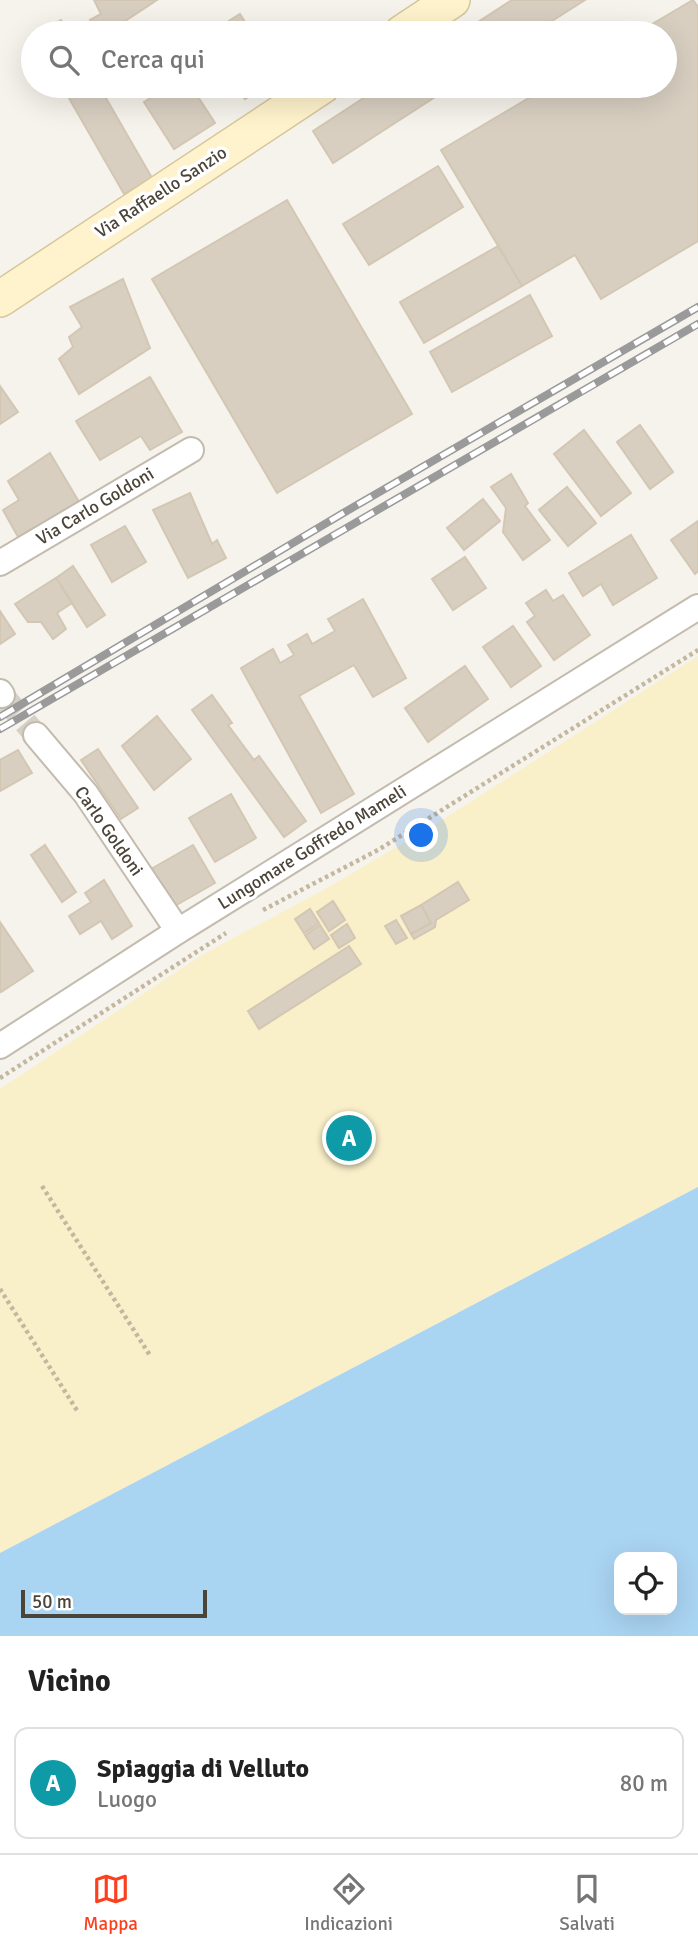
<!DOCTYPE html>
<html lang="it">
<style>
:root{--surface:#fff;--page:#f2f2f2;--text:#222;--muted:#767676;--line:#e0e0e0;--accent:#fc3f1d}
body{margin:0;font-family:Signika,sans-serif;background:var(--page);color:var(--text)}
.controls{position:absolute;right:21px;bottom:21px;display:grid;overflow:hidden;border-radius:14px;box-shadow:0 7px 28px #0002}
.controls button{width:63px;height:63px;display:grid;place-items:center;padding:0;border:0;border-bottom:2px solid var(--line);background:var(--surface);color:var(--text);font:35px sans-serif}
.scale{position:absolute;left:21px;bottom:18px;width:186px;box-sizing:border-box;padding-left:7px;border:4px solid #4b4439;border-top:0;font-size:19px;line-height:24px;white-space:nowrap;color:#4b4439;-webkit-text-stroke:5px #fff;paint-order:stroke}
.you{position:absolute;left:422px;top:836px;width:24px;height:24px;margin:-18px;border:5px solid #fff;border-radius:50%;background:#1a73e8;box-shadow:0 0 0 10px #1a73e833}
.badge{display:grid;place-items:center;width:46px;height:46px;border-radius:50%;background:var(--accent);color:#fff;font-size:23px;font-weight:700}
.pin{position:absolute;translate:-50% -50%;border:4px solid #fff;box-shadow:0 2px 7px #0006}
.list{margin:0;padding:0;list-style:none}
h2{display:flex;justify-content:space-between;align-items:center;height:91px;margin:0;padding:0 28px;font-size:30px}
h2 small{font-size:23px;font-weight:400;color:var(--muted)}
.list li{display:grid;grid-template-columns:46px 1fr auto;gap:21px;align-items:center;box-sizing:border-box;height:112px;margin:0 14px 14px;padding:0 14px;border:2px solid var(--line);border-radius:14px}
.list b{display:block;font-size:26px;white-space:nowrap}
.list p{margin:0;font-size:23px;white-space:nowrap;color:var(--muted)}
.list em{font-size:23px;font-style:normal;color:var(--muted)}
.icon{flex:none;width:38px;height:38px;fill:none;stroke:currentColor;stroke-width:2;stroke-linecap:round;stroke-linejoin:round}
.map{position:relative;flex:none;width:698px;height:1636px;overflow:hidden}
.search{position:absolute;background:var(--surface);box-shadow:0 7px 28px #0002;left:21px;right:21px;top:21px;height:77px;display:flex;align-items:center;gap:18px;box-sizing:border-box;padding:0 24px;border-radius:38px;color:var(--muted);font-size:26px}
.sheet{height:217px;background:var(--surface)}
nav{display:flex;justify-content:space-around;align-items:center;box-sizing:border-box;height:98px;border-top:2px solid var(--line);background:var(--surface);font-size:19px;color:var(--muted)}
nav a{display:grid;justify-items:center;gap:4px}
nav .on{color:var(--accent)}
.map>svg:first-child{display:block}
.sand{fill:#f9efc9}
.water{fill:#a9d4f2;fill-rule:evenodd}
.building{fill:#d8cfc1;stroke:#d3c7b4;stroke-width:2}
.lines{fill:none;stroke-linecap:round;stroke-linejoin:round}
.street-tunnel{stroke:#d4d0c8;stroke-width:24;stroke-dasharray:24 12;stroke-linecap:butt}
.street-casing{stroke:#c2bbae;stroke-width:28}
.secondary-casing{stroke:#d6c79b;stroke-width:38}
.path{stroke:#c4b79f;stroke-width:4.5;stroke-dasharray:3.5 3.5;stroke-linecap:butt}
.street{stroke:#fff;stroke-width:24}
.secondary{stroke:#fff3cd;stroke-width:35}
.rail-casing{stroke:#9a9a9a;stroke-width:8}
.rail{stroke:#fff;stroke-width:5;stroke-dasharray:16;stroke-linecap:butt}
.labels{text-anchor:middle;stroke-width:7;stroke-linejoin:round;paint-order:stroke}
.street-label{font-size:18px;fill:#4b4439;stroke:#fff}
</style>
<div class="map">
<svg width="698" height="1636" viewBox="0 0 698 1636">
<rect width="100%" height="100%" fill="#f6f3ec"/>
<path class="sand" d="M698,656v531l-698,366v-464l202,-134 125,-67 112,-66z"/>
<path class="water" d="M698,1187v449h-698v-83zM619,1557h53v53h-53z"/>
<g class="building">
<path d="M94,0h63l-50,33h-10l-7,-13 11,-6z"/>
<path d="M512,0h73l-52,33h-72z"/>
<path d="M693,0l5,7v234l-97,58 -26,-44 -53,31 -81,-136 108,-64h116v-53h-28z"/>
<path d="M240,14l12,19h-42z"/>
<path d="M61,20l8,13h-31z"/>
<path d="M62,86h37l53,92 -28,16z"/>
<path d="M170,86h21l24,37 -41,26 -30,-47z"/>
<path d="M237,86h29l-21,13z"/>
<path d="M382,86h70l-119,77 -20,-32z"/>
<path d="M438,166l25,41 -94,58 -26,-41z"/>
<path d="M287,200l125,214 -135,79 -125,-214z"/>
<path d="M498,246l24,40 -98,57 -24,-41z"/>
<path d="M123,279l27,69 -71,46 -20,-35 14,-12 -4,-10 13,-10 -12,-20z"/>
<path d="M530,295l22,41 -100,56 -22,-40z"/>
<path d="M150,377l32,55 -32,18 -9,-14 -41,24 -24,-39z"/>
<path d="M0,386l18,26 -18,12z"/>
<path d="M640,425l33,47 -23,17 -33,-47z"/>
<path d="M584,430l47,63 -30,23 -47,-62z"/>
<path d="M50,453l29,49 -61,35 -15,-27 16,-10 -11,-19z"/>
<path d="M511,474l17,29 -3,3 25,34 -27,20 -20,-28 3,-24 -15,-21z"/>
<path d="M567,487l29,36 -28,23 -29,-36z"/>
<path d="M190,493l22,51 5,-4 9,18 -38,20 -35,-68z"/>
<path d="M483,499l17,22 -36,29 -17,-22z"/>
<path d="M698,521v50l-3,3 -24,-34z"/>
<path d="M125,526l21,36 -34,20 -21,-37z"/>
<path d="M631,535l26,43 -44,27 -12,-21 -18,12 -14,-23z"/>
<path d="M465,557l21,31 -33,22 -21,-31z"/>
<path d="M73,566l32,49 -18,12 -31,-49z"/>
<path d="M56,578l16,25 -15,10 9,16 -13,10 -12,-17h-13l-13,-18z"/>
<path d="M546,590l7,11 10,-6 27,40 -36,25 -27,-38 8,-6 -9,-13z"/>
<path d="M363,599l43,79 -33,19 -19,-32 -55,31 55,98 -33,19 -80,-145 32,-19 7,14 14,-8 -6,-10 19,-11 5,10 23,-13 -7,-12z"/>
<path d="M0,611l15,23 -15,10z"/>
<path d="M513,626l28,40 -30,21 -28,-40z"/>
<path d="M465,666l23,33 -60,43 -23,-34z"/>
<path d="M212,695l20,28 -4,2 26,35 5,-4 47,65 -22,16 -92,-127z"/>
<path d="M157,716l34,43 -37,31 -32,-44z"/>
<path d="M98,749l40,59 -17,11 -40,-59z"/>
<path d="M18,750l14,23 -32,18v-31z"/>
<path d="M231,794l25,44 -41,24 -26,-44z"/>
<path d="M45,845l31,47 -14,10 -31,-47z"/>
<path d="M193,845l22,38 -42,24 -22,-38z"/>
<path d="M104,880l28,46 -20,13 -11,-18 -21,13 -11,-18 22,-14 -6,-9z"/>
<path d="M458,882l11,18 -33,20 -1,7 -21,12 -3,-5 20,-11 -10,-18z"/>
<path d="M333,901l12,19 -16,11 -12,-19z"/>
<path d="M421,905l10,18 -20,11 -10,-18z"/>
<path d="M310,909l9,14 -15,10 -9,-14z"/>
<path d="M396,920l11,18 -11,6 -11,-18z"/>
<path d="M0,922l33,49 -32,21 -1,-2z"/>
<path d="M347,924l8,14 -16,10 -8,-13z"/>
<path d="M320,925l9,14 -15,10 -9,-14z"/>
<path d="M349,946l12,18 -102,65 -11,-18z"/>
</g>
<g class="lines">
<path class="street-tunnel" d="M2,695l34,40"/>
<defs>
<g id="street">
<path d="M0,563l191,-113"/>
<path d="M0,692l2,3"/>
<path d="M36,735l50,59 92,137"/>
<path d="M0,1046l178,-115 520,-324"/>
</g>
<g id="secondary">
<path d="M402,33l50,-33"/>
<path d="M0,299l322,-213"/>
</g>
</defs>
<use href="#street" class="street-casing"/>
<use href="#secondary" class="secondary-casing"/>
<g class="path">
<path d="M263,910l115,-60 320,-200"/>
<path d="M0,1078l226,-145"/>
<path d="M42,1186l109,171"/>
<path d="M0,1289l78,123"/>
</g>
<use href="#street" class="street"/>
<use href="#secondary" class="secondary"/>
<defs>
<g id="rail">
<path d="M0,717l345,-205 353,-205"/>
<path d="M0,729l698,-405"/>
</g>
</defs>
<use href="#rail" class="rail-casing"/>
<use href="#rail" class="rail"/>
</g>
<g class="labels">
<g class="street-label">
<text transform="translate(161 192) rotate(-33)" y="6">Via Raffaello Sanzio</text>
<text transform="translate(95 506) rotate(-31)" y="6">Via Carlo Goldoni</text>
<text transform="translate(109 831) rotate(55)" y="6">Carlo Goldoni</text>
<text transform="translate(312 847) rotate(-32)" y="6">Lungomare Goffredo Mameli</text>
</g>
</g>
</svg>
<div class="controls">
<button><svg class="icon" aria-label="locate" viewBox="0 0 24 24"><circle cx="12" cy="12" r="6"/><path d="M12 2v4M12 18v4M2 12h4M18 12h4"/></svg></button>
</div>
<div class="scale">50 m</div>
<div class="you"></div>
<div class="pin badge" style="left:349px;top:1138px;background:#0f9aa8">A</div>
<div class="search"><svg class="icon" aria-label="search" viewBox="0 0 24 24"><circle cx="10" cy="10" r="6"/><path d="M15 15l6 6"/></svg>Cerca qui</div>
</div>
<section class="sheet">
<h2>Vicino<small></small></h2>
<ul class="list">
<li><span class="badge" style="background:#0f9aa8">A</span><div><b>Spiaggia di Velluto</b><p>Luogo</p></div><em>80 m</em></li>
</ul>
</section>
<nav>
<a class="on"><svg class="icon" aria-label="map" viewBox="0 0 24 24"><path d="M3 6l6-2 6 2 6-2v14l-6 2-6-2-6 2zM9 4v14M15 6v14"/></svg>Mappa</a>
<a><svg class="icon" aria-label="directions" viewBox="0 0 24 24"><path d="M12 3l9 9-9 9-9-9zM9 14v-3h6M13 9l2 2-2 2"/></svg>Indicazioni</a>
<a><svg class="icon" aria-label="saved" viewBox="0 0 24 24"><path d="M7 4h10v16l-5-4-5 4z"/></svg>Salvati</a>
</nav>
